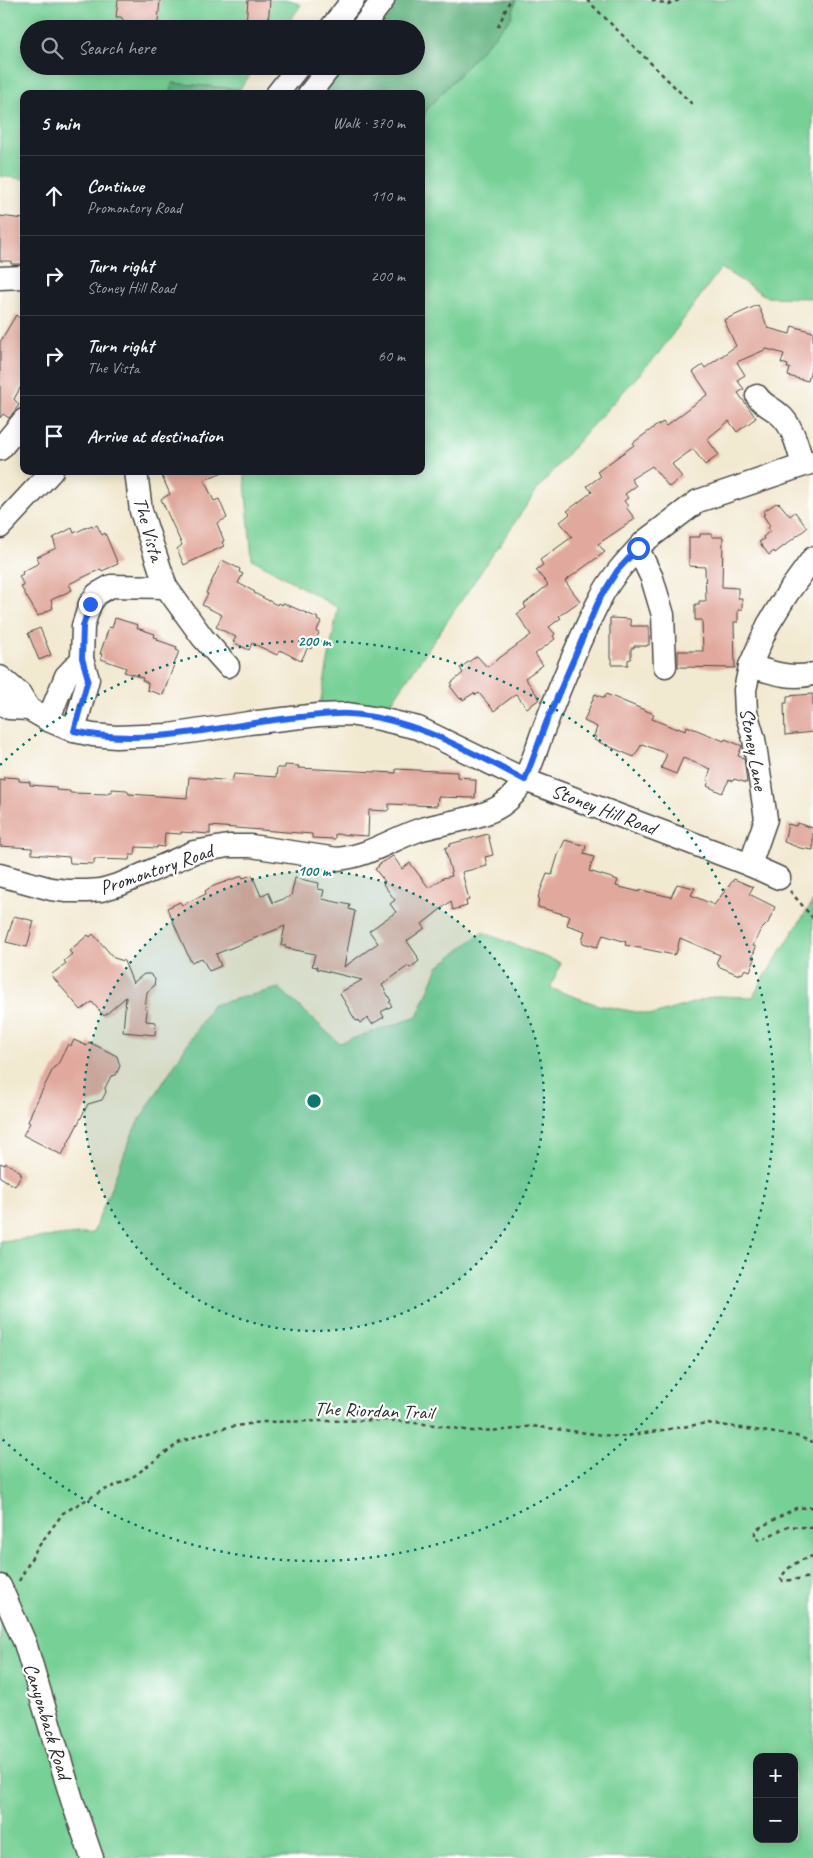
<!DOCTYPE html>
<meta charset="utf-8">
<style>
:root{--surface:#171b24;--page:#20242c;--text:#f1f3f6;--muted:#9ea1a6;--line:#363941}
body{margin:0;font-family:Caveat,sans-serif;background:var(--page);color:var(--text)}
.controls{position:absolute;right:15px;bottom:15px;display:grid;overflow:hidden;border-radius:10px;box-shadow:0 2px 12px #0003}
.controls button{width:45px;height:45px;display:grid;place-items:center;padding:0;border:0;border-bottom:1px solid var(--line);background:var(--surface);color:var(--text);font:25px sans-serif}
.stop{position:absolute;width:15px;height:15px;margin:-11px;border:4px solid #2563eb;border-radius:50%;background:#fff}
.stop.end{background:#2563eb;border-color:#fff;box-shadow:0 1px 5px #0008}
.list{margin:0;padding:0;list-style:none}
h2{display:flex;justify-content:space-between;align-items:center;height:65px;margin:0;padding:0 20px;font-size:21px}
h2 small{font-size:16px;font-weight:400;color:var(--muted)}
.list li{display:grid;grid-template-columns:32px 1fr auto;gap:15px;align-items:center;box-sizing:border-box;height:80px;padding:0 20px;border-top:1px solid var(--line)}
.list b{display:block;font-size:19px;white-space:nowrap}
.list p{margin:0;font-size:16px;white-space:nowrap;color:var(--muted)}
.list em{font-size:16px;font-style:normal;color:var(--muted)}
.icon{flex:none;width:28px;height:28px;fill:none;stroke:currentColor;stroke-width:2;stroke-linecap:round;stroke-linejoin:round}
.map{position:relative;flex:none;width:813px;height:1858px;overflow:hidden}
.search{position:absolute;background:var(--surface);box-shadow:0 2px 12px #0003;left:20px;top:20px;width:405px;height:55px;display:flex;align-items:center;gap:12px;box-sizing:border-box;padding:0 18px;border-radius:28px;color:var(--muted);font-size:19px}
.panel{position:absolute;background:var(--surface);box-shadow:0 2px 12px #0003;left:20px;top:90px;width:405px;height:385px;border-radius:10px}
.map>svg:first-child{display:block}
.green{fill:#77d096;stroke:#517e60;fill-rule:evenodd}
.forest{fill:#61b27f;stroke:#466e55}
.building{fill:#e1a99d}
.lines{fill:none;stroke-linecap:round;stroke-linejoin:round}
.minor-casing{stroke:#494844;stroke-width:25}
.path{stroke:#494844;stroke-width:2.5;stroke-dasharray:4 4;stroke-linecap:butt}
.minor{stroke:#fff;stroke-width:22}
.route{stroke:#2563eb;stroke-width:6}
.ring{fill:none;stroke:#0f766e;stroke-width:2.5;stroke-dasharray:2.5 5}
.labels{text-anchor:middle;stroke-width:4.5;stroke-linejoin:round;paint-order:stroke}
.street-label{font-size:20px;fill:#2b2b2b;stroke:#fff}
.centre{fill:#0f766e;stroke:#fff;stroke-width:2.5}
.ring-label{font-size:15px;text-anchor:middle;font-weight:bold;fill:#0f766e;stroke:#fff;stroke-width:4.5;stroke-linejoin:round;paint-order:stroke}
</style>
<div class="map">
<svg width="813" height="1858" viewBox="0 0 813 1858">
<rect width="100%" height="100%" fill="#fff"/>
<filter id="ink" filterUnits="userSpaceOnUse"><feTurbulence type="fractalNoise" baseFrequency=".02" numOctaves="2"/><feDisplacementMap in="SourceGraphic" scale="10" xChannelSelector="R" yChannelSelector="G"/><feConvolveMatrix kernelMatrix="1 2 1 2 8 2 1 2 1" color-interpolation-filters="sRGB"/></filter>
<filter id="wash" filterUnits="userSpaceOnUse"><feTurbulence type="fractalNoise" baseFrequency=".0096" numOctaves="4" result="noise"/><feDisplacementMap in="SourceGraphic" scale="20" xChannelSelector="R" yChannelSelector="G"/><feGaussianBlur stdDeviation="1.12" result="paint"/><feColorMatrix in="noise" values="0 0 0 0 0 0 0 0 0 0 0 0 0 0 0 0 0 1.4 0 .05"/><feComposite in="paint" operator="in"/></filter>
<g filter="url(#wash)">
<rect width="100%" height="100%" fill="#f2e9d1"/>
<g class="green">
<path d="M0,0h291l10,5 -17,24h-255v37h228l-17,23 -67,-6 -2,11h-147v85l-24,-3z"/>
<path d="M516,0h297v298l-46,-1 -46,-29 -63,86 -70,76 -51,60 -157,229 -62,-4 20,-107 -86,-49 -8,-88h177v-344l5,-17 85,-92z"/>
<path d="M813,901v957h-813v-617l93,-8 42,-106 77,-122 67,-17 60,55 78,-26 21,-50 44,-35 79,31 -11,25 48,17 55,10 63,-19 37,1 7,-13zM757,1757h37v82h-37z"/>
</g>
<g class="forest">
<path d="M383,0h133l-5,18 -85,92 -5,17v-33h-112l22,-28h85v-37h-55z"/>
<path d="M172,83l68,6 -3,5h-66z"/>
</g>
<g id="blocks">
<g class="building">
<path d="M118,0h42l-2,22 -9,7h-19l-9,-12h-5z"/>
<path d="M248,0h22l-2,25 -22,-2z"/>
<path d="M0,216l24,3v45h-13v-3h-11z"/>
<path d="M758,305l10,23 22,6 2,-8 21,6v28l-5,21 -20,-5 2,-8h-3l1,-3 -7,-2 3,-9 -17,-5 -30,13 8,13 -8,5 7,9 -6,4 18,25 -19,14 -8,-11 -22,18 12,16 -14,10 -12,-16 -21,15 10,13 -13,10 -17,-21 -21,13 5,7 -11,8 3,4 -4,3 4,5 -2,1 9,12 -37,25 7,8 -40,29 15,20 -21,15 2,2 -12,9 6,7 -2,2 2,3 -20,15 8,11 -18,13 15,21 -13,9 -11,-14 -22,17 -15,-18 -3,2 -2,-2 -11,7 -1,-2 -2,1 -10,-13 2,-1 -1,-2 12,-10 -3,-5 17,-12 10,11 44,-32 -14,-21 9,-6 -2,-4 24,-19 -12,-15 7,-5 -3,-5 32,-23 -12,-15 10,-8 -3,-3 25,-19 -5,-6 14,-10 -4,-4 37,-27 -1,-2 20,-15 10,-6 3,4 42,-32 -15,-22 10,-7 2,3 31,-22 -12,-26z"/>
<path d="M16,315l8,7v59l-10,18 5,6 -10,13 -6,-4 -3,4v-76z"/>
<path d="M168,471h57l-21,9 10,21 5,-2 8,19 -10,5 7,18 -2,1 2,4 -40,19 -7,-16 5,-4 -21,-46 9,-5 -9,-20z"/>
<path d="M776,503l2,1 1,-1 11,13 5,-4 12,16 -32,25 -1,-2 -5,4 -10,-13 5,-3 -1,-2 7,-6 -2,-3 2,-2 -7,-11 2,-1 -2,-2z"/>
<path d="M92,525l1,2 4,-2 5,10 3,-2 13,31 -16,7 -1,-2 -32,15 3,6 -21,10 2,8 -15,8 -17,-29 3,-1 -5,-10 4,-2 -1,-2 17,-9 -2,-6 19,-9 -3,-10 19,-10 2,5z"/>
<path d="M700,534h12v3h11l-1,50 16,1v10h4v12h-4v12h-4l1,46 -57,-1v-16h25l-1,-31h-7v-16h4v-3h7l-1,-34 -16,-1v-29h11z"/>
<path d="M222,560l18,9 -1,3 4,2 -5,9 17,9 -1,1 23,12 1,-2 4,2 1,-2 35,15 -1,2 4,2 -5,10 3,1 -8,16 -3,-2 -7,14 -21,-11 -3,5 -25,-12 -3,7 -16,-8 3,-5 -20,-10 6,-12 -20,-10 6,-11 -2,-1z"/>
<path d="M115,618l23,7 -1,3 18,6 -1,3 4,1 -1,2 20,7 -1,3 3,1 -16,44 -16,-5 1,-7 -6,-3 1,-2 -19,-6 2,-4 -2,-1 -23,-8 1,-5h-2l9,-27 3,1z"/>
<path d="M610,618l20,1 1,7h18v19h-2v1h-13v2h-3v11l-3,1v5h-16v-6h-2z"/>
<path d="M40,628l11,27 -12,5 -11,-27z"/>
<path d="M595,694l9,4 2,-4 48,20 -2,5 25,10 1,-1 7,3 2,-5 37,15 1,-2 17,7 -4,10 6,2 3,25 -13,-4 -1,2 -4,-1 -7,13 -15,-7 2,-5 -2,-1 4,-11 -28,-11 -7,16 -15,-6 6,-14 -25,-10 -8,13 -40,-17 2,-3 -2,-1 3,-9 -13,-6z"/>
<path d="M813,694v38l-28,3 -1,-32h3v-7z"/>
<path d="M285,765l14,1 -1,2 98,5v-4l61,3v5l13,1v2h6l-1,18 -37,-1 -1,9 -48,-2v5l-2,2 -18,-1 -1,26 -33,-2v5l-23,-1v-4l-102,-8v8l-29,-2v2l-16,-1 -1,14 -7,-1v2l-21,-1 -1,8h-5l-1,5 -35,-1v5l-24,-1 -1,-6 -37,-3v-6l-32,-2v-67l4,1v-3l15,1v3l11,1v3l26,2v3l14,1v2l38,1v-2h4v-3l15,1 2,4 58,4 2,-21 43,4 2,-7 42,3 1,-9h8z"/>
<path d="M797,823l16,5v22l-13,-2 -16,-6 4,-18 8,2z"/>
<path d="M488,834l5,21 -8,2 2,9 -25,6 7,28 -3,1 1,5 -14,4 -2,-9 -29,23 3,4 -18,13 11,16 -1,1 2,3 -9,7 -2,-2 -26,19 9,16 -2,1 3,4 -11,6 3,5 -12,7 -4,-6 -8,5 -2,-3 -2,1 -16,-27 1,-2 21,-12 -45,-11v-2l-5,-1 3,-12 -29,-6v-2l-5,-1 4,-19 -69,28 5,12 -12,5 -7,-13 -11,4 -24,-54 13,-6 2,3 24,-11 -1,-3 6,-4 31,-11 1,2 9,-3 9,21 7,-4 5,11 18,-7 4,-18 24,5 -1,6 6,1 -2,9 28,6 -1,4 6,2 -11,56 34,-24 -9,-12 27,-19 -6,-8 5,-4 -12,-16 2,-2 -10,-13 4,-3 -1,-1 15,-9 9,13 8,-6 19,25 14,-10 9,-2 -7,-28 5,-2v-2z"/>
<path d="M565,840l21,6 -2,8 10,3 -5,14 29,9 -2,6 24,6v-2l31,7 6,-13 18,4 -4,7 23,10 20,-26 19,8 -4,7 26,13 -7,16 -8,8 -7,15 3,1 -4,11 3,1 -5,12 -5,-2 -3,5 -2,-1 -1,2 -21,-9 1,-1 -3,-2 4,-8 -40,-17 -4,16 -2,-1v2l-49,-10 1,-3 -23,-7 -6,12 -14,-4 -1,-2 3,-10 -18,-6 3,-9 -32,-9v-3l1,-6 -1,-1 9,-23 5,1 6,-20z"/>
<path d="M14,916l20,5 -7,26 -21,-5z"/>
<path d="M93,934l21,24 10,3 9,22 11,-9h6l5,5 -1,7 -7,6 -2,17 2,1 -1,11 10,1 -1,13 -32,-3 3,-35 -22,19 -12,-14 -11,8 -30,-35 15,-12 -2,-2 8,-7 -3,-3 19,-16 2,2z"/>
<path d="M74,1040l13,6 2,-4 28,14 3,10 -4,9 -5,1 -6,12 1,4 -4,8 -14,4 -26,51 -39,-20 7,-12 -2,-1 4,-11 22,-44h1l4,-5 9,-18 3,2z"/>
<path d="M0,1163l5,2 1,-2 15,9 -1,2 2,1 -7,11 -15,-9z"/>
</g>
</g>
</g>
<g filter="url(#ink)">
<use href="#blocks" fill-opacity="0" stroke="#494844" stroke-width="1"/>
<g class="lines">
<defs>
<g id="minor">
<path d="M330,29l23,-29"/>
<path d="M361,29l22,-29"/>
<path d="M277,94l22,-28"/>
<path d="M309,94l22,-28"/>
<path d="M0,278l24,-1"/>
<path d="M757,396c6,9 14,11 22,18 14,11 19,34 24,51"/>
<path d="M0,449l24,-29"/>
<path d="M136,471l5,40 25,76 37,51 25,28"/>
<path d="M0,527l52,-56"/>
<path d="M638,549l14,29 11,37 2,51"/>
<path d="M750,666c21,6 41,14 63,8"/>
<path d="M0,677l20,17 9,15"/>
<path d="M0,702l9,6 20,1 19,11 26,11 19,4 23,2 53,-2 80,-12 69,-8 30,-1 32,5 38,9 107,52 225,85 29,13"/>
<path d="M48,720l18,-44 16,-17"/>
<path d="M74,731l14,-52 -6,-20 1,-33 7,-22 7,-10 14,-8 55,1"/>
<path d="M750,865l16,-46 -12,-80 -8,-27 -1,-22 5,-24 18,-41 19,-31 26,-36"/>
<path d="M0,875l51,14 16,2h20l14,-1 20,-6 73,-32 34,-6h23l86,13c32,-3 53,-19 82,-29 24,-8 63,-11 83,-25 27,-19 32,-53 44,-82 16,-41 33,-83 53,-122 11,-23 28,-41 46,-60l53,-40 115,-39"/>
<path d="M0,1586l25,57 48,160 19,55"/>
</g>
</defs>
<use href="#minor" class="minor-casing"/>
<g class="path">
<path d="M587,0l106,105"/>
<path d="M652,0l16,4 12,-4"/>
<path d="M498,27l12,-27"/>
<path d="M790,891l23,27"/>
<path d="M813,1507l-17,1 -37,20 -4,4v5l4,3 4,-1 25,-13 25,2"/>
<path d="M813,1556c-11,3 -28,11 -32,23l2,2 30,-4"/>
<path d="M19,1581l17,-31 27,-37 37,-21 30,-13 50,-37 38,-13 43,-7 126,-2 47,5 37,6 37,-1 24,-4 88,11 87,-14 89,13 17,6"/>
</g>
<use href="#minor" class="minor"/>
</g>
</g>
<g class="lines" filter="url(#ink)">
<path class="route" d="M90,604l-7,22 -1,32 6,21 -14,52c75,17 152,-7 226,-14 16,-1 33,-4 49,-3 64,4 120,37 176,66l21,-57 53,-123 18,-29 21,-23"/>
</g>
<circle cx="314" cy="1101" r="230" fill="#0f766e" fill-opacity=".12"/>
<g class="ring">
<circle cx="314" cy="1101" r="230"/>
<path d="M0 765A460 460 0 1 1 0 1437"/>
</g>
<g class="labels">
<g class="street-label">
<text transform="translate(149 529) rotate(74)" y="7">The Vista</text>
<text transform="translate(754 749) rotate(80)" y="7">Stoney Lane</text>
<text transform="translate(604 809) rotate(21)" y="7">Stoney Hill Road</text>
<text transform="translate(156 869) rotate(-19)" y="7">Promontory Road</text>
<text transform="translate(374 1410) rotate(2)" y="7">The Riordan Trail</text>
<text transform="translate(48 1721) rotate(73)" y="7">Canyonback Road</text>
</g>
</g>
<circle cx="314" cy="1101" r="8" class="centre"/>
<g class="ring-label">
<text x="314" y="646">200 m</text>
<text x="314" y="876">100 m</text>
</g>
</svg>
<div class="controls">
<button>+</button>
<button>−</button>
</div>
<div class="stop" style="left:638px;top:548px"></div>
<div class="stop end" style="left:90px;top:604px"></div>
<div class="search"><svg class="icon" aria-label="search" viewBox="0 0 24 24"><circle cx="10" cy="10" r="6"/><path d="M15 15l6 6"/></svg>Search here</div>
<section class="panel">
<h2>5 min<small>Walk · 370 m</small></h2>
<ul class="list">
<li><svg class="icon" aria-label="ahead" viewBox="0 0 24 24"><path d="M12 20V5M6 11l6-6 6 6"/></svg><div><b>Continue</b><p>Promontory Road</p></div><em>110 m</em></li>
<li><svg class="icon" aria-label="right" viewBox="0 0 24 24"><path d="M7 20v-9h11M14 6l5 5-5 5"/></svg><div><b>Turn right</b><p>Stoney Hill Road</p></div><em>200 m</em></li>
<li><svg class="icon" aria-label="right" viewBox="0 0 24 24"><path d="M7 20v-9h11M14 6l5 5-5 5"/></svg><div><b>Turn right</b><p>The Vista</p></div><em>60 m</em></li>
<li><svg class="icon" aria-label="arrive" viewBox="0 0 24 24"><path d="M6 21V4h12l-3 4 3 4H6"/></svg><div><b>Arrive at destination</b></div></li>
</ul>
</section>
</div>
